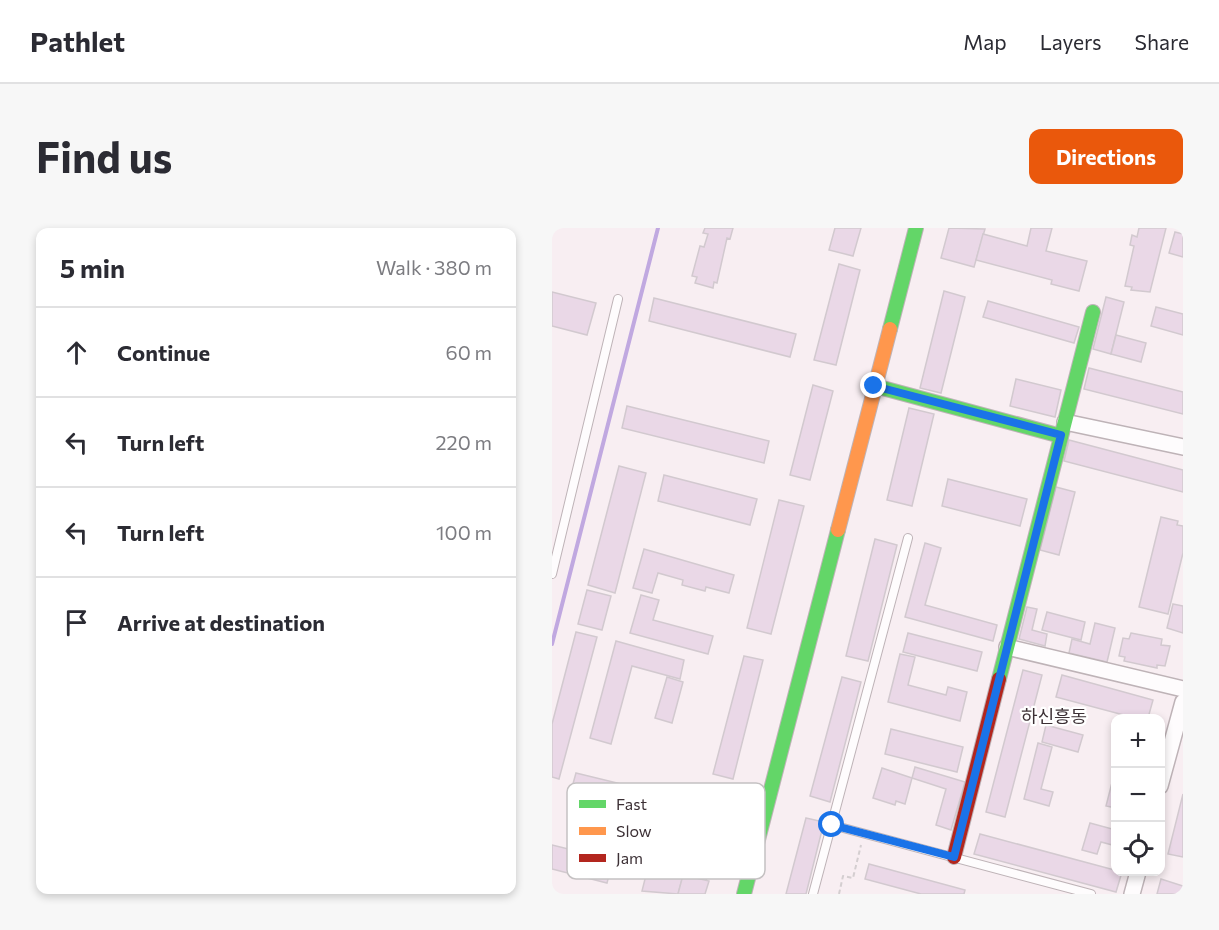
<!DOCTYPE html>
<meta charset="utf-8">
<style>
:root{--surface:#fff;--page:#f7f7f7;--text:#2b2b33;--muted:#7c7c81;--line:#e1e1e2;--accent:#ea580c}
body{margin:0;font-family:Commissioner,"Noto Sans KR",sans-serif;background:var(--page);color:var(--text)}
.controls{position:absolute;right:18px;bottom:18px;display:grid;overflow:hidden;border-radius:12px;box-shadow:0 3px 9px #0003}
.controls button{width:54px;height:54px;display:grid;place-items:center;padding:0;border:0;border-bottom:2px solid var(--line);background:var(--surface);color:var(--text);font:30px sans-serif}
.stop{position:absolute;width:18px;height:18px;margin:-14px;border:4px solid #1a73e8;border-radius:50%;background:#fff}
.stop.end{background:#1a73e8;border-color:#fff;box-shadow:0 2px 6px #0008}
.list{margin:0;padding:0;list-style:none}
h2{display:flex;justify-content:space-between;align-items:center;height:78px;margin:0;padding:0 24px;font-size:26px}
h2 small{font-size:20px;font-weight:400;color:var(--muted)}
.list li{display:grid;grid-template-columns:39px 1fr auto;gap:18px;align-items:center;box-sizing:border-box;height:90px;padding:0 24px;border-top:2px solid var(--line)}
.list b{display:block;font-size:22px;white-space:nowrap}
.list em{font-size:20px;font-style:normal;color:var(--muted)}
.icon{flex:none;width:33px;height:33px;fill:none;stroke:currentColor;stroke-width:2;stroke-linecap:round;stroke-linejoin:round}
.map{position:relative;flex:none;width:631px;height:666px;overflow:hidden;border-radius:12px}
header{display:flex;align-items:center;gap:36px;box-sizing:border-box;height:84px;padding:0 30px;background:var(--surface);border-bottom:2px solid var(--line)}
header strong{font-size:28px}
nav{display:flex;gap:33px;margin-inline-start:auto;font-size:21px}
.intro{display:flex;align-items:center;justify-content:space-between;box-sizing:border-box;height:144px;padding:0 36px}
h1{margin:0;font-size:42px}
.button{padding:15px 27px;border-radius:12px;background:var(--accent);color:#fff;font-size:21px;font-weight:700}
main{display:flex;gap:36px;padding:0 36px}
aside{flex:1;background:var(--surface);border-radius:12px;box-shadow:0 3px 9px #0003}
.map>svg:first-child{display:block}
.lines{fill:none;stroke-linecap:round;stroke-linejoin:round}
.stream{stroke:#c0a8e0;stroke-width:4}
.building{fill:#ead8e7;stroke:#d2c9cf;stroke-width:1.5}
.lane-casing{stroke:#beb3b7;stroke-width:10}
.street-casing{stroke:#beb3b7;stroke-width:18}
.fast-casing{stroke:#beb3b7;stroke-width:16}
.slow-casing{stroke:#beb3b7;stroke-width:16}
.jam-casing{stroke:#beb3b7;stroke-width:16}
.path{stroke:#d4ced0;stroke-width:2;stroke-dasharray:4.5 3;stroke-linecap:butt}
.lane{stroke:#fefcfd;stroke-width:8}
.street{stroke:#fefcfd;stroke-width:15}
.fast{stroke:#63d668;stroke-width:14}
.slow{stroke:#ff974d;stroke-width:14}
.jam{stroke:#b3261e;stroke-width:14}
.route{stroke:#1a73e8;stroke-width:8}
.labels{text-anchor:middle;stroke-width:4.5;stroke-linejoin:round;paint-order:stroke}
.neighbourhood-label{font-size:18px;fill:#3c3035;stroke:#fff}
.key{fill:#fff;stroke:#c4c1c2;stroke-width:1.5}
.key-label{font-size:16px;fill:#3c3035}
</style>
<header>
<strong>Pathlet</strong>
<nav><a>Map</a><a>Layers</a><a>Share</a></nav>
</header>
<div class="intro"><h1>Find us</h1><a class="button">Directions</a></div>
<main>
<aside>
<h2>5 min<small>Walk · 380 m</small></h2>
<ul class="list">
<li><svg class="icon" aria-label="ahead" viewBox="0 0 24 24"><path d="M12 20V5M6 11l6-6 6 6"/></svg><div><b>Continue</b></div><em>60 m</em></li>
<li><svg class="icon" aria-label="left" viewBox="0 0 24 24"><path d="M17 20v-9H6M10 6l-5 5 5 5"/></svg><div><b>Turn left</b></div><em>220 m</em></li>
<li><svg class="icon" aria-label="left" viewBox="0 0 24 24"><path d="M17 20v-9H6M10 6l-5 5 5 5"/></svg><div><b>Turn left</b></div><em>100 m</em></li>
<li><svg class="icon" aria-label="arrive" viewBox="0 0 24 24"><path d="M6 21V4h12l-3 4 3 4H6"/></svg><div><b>Arrive at destination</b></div></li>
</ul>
</aside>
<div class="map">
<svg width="631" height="666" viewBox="0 0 631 666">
<rect width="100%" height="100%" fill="#f8eef2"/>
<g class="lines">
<path class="stream" d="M0,416l106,-416"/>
</g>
<g class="building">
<path d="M153,0h28l-3,11 -3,-1 -10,45 -3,-1 -1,6 -18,-5 2,-6 -5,-1 8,-30 4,1 4,-13 -5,-1z"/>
<path d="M283,0h26l-8,28 -24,-6z"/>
<path d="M397,0l36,1 -11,38 -33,-9z"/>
<path d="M479,0h21l-6,23 41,10 -8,30 -28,-7 1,-4 -76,-20 7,-26 44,12z"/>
<path d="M587,0h27l-16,64 -19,-2 1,-3 -7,-1 9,-40 -4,-1 2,-10 5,2z"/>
<path d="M623,4l8,2v23l-14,-4z"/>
<path d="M287,36l21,6 -24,95 -22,-5z"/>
<path d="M392,63l21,6 -24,96 -21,-5z"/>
<path d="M0,64l44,11 -9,32 -35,-9z"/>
<path d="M554,69l18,5 -13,52 -18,-5z"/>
<path d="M102,70l142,36 -6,23 -141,-36z"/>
<path d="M436,73l91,26 -5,16 -91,-26z"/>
<path d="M604,79l27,7v21l-32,-9z"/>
<path d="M564,107l30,8 -5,19 -30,-8z"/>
<path d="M537,140l94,24v22l-99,-25z"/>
<path d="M464,151l45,11 -6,27 -45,-11z"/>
<path d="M261,157l20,6 -23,89 -20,-5z"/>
<path d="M75,178l142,35 -5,22 -142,-35z"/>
<path d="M357,180l25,6 -22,92 -25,-6z"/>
<path d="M517,212l114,30v22l-119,-31z"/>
<path d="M67,238l27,7 -31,120 -27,-8z"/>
<path d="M112,247l93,24 -7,26 -92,-24z"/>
<path d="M396,251l79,20 -7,27 -78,-20z"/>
<path d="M504,259l19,5 -16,63 -19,-5z"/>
<path d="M227,272l25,6 -33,128 -24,-6z"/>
<path d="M609,289l17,4 -1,4 6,1v27l-15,61 -29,-7z"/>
<path d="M323,311l22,6 -29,116 -22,-5z"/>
<path d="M373,315l16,5 -16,57 72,20 -4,16 -88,-24z"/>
<path d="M92,321l90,26 -5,18 -23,-6 -1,4 -23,-6 1,-5 -25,-7 -6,20 -19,-5z"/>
<path d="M35,362l24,6 -9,34 -24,-6z"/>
<path d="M89,367l18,5 -6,20 60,16 -5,18 -78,-21z"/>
<path d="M621,376l10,2v27l-16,-5z"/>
<path d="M475,379l10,2 -5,21 15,4 -2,12 -26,-7z"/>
<path d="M495,384l38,10 -4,18 -39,-10z"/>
<path d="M543,395l20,5 -8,34 -38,-9 3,-14 18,5z"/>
<path d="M24,404l21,5 -38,142 -7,-2v-53z"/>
<path d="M356,405l74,19 -5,19 -74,-19z"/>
<path d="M579,405l31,6 -1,6 9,1 -5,20 -8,-1v3l-33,-7 1,-4 -6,-1 4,-18 6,1z"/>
<path d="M64,413l68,19 -4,19 -48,-13 -21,78 -21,-6z"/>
<path d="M348,426l15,3 -7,28 38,10 2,-8 19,5 -7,29 -72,-19z"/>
<path d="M192,428l19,4 -30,119 -20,-5z"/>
<path d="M471,442l19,5 -37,142 -19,-5z"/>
<path d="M510,447l91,25 -5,18h-13l-79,-21z"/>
<path d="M115,449l16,5 -11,41 -17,-5z"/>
<path d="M290,449l19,5 -31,120 -20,-6z"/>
<path d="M494,497l37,10 -5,17 -36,-10z"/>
<path d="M339,501l72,18 -6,25 -72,-18z"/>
<path d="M486,515l14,4 -11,42 12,3 -4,14 -25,-7z"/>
<path d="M363,539l50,15 -14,48 -15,-5 10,-36 -34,-11z"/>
<path d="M564,539v41l-10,-2z"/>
<path d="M330,540l30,10 -7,26 -9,-3 -1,4 -22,-7z"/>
<path d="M24,545l70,17 -4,18 -71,-17z"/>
<path d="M631,566v63l-15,-3z"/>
<path d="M150,576l22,6 -18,71 -23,-6z"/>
<path d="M254,590l18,4 -18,72h-20z"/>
<path d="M538,595l26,7v16l-15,-4 -4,12 -15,-4z"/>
<path d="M428,606l142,38 -6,20 -142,-38z"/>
<path d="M0,617l61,15 -6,23 -55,-14z"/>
<path d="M97,635l35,9 -6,22 -36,-3z"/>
<path d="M317,636l96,26 -1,4h-43l-56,-15z"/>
<path d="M131,647l26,6 -4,13h-27z"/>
<path d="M609,651l22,7v8h-26z"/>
</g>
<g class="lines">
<defs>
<g id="lane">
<path d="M0,346l66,-275"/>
<path d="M280,597l259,69"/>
<path d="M261,666l95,-356"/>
</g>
<g id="street">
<path d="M513,194l118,25"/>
<path d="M455,419l176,42"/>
<path d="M608,558l23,-84"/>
<path d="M580,666l6,-22"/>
</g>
<g id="fast">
<path d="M338,101l26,-101"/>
<path d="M323,158l186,50"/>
<path d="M447,451l94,-367"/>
<path d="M192,666l94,-364"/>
</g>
<path id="slow" d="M286,302l52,-201"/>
<path id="jam" d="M402,629l45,-178"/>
</defs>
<use href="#lane" class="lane-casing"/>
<use href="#street" class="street-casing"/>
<use href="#fast" class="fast-casing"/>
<use href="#slow" class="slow-casing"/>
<use href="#jam" class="jam-casing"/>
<path class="path" d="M287,666l4,-18 10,2 8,-33"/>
<use href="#lane" class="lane"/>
<use href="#street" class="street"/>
<use href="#fast" class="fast"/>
<use href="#slow" class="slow"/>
<use href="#jam" class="jam"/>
</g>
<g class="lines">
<path class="route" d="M280,597l122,32 107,-422 -187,-49"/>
</g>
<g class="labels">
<g class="neighbourhood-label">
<text x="502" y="495">하신흥동</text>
</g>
</g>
<rect x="15" y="555" width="198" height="96" rx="9" class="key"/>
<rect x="27" y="572" width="27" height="8" fill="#63d668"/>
<rect x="27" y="599" width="27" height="8" fill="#ff974d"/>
<rect x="27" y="626" width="27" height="8" fill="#b3261e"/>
<g class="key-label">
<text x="64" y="582">Fast</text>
<text x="64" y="609">Slow</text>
<text x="64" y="636">Jam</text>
</g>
</svg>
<div class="controls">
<button>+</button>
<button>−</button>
<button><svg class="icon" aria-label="locate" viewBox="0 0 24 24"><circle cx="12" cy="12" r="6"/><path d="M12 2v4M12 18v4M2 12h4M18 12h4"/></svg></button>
</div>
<div class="stop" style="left:280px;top:597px"></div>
<div class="stop end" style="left:322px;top:158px"></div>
</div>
</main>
